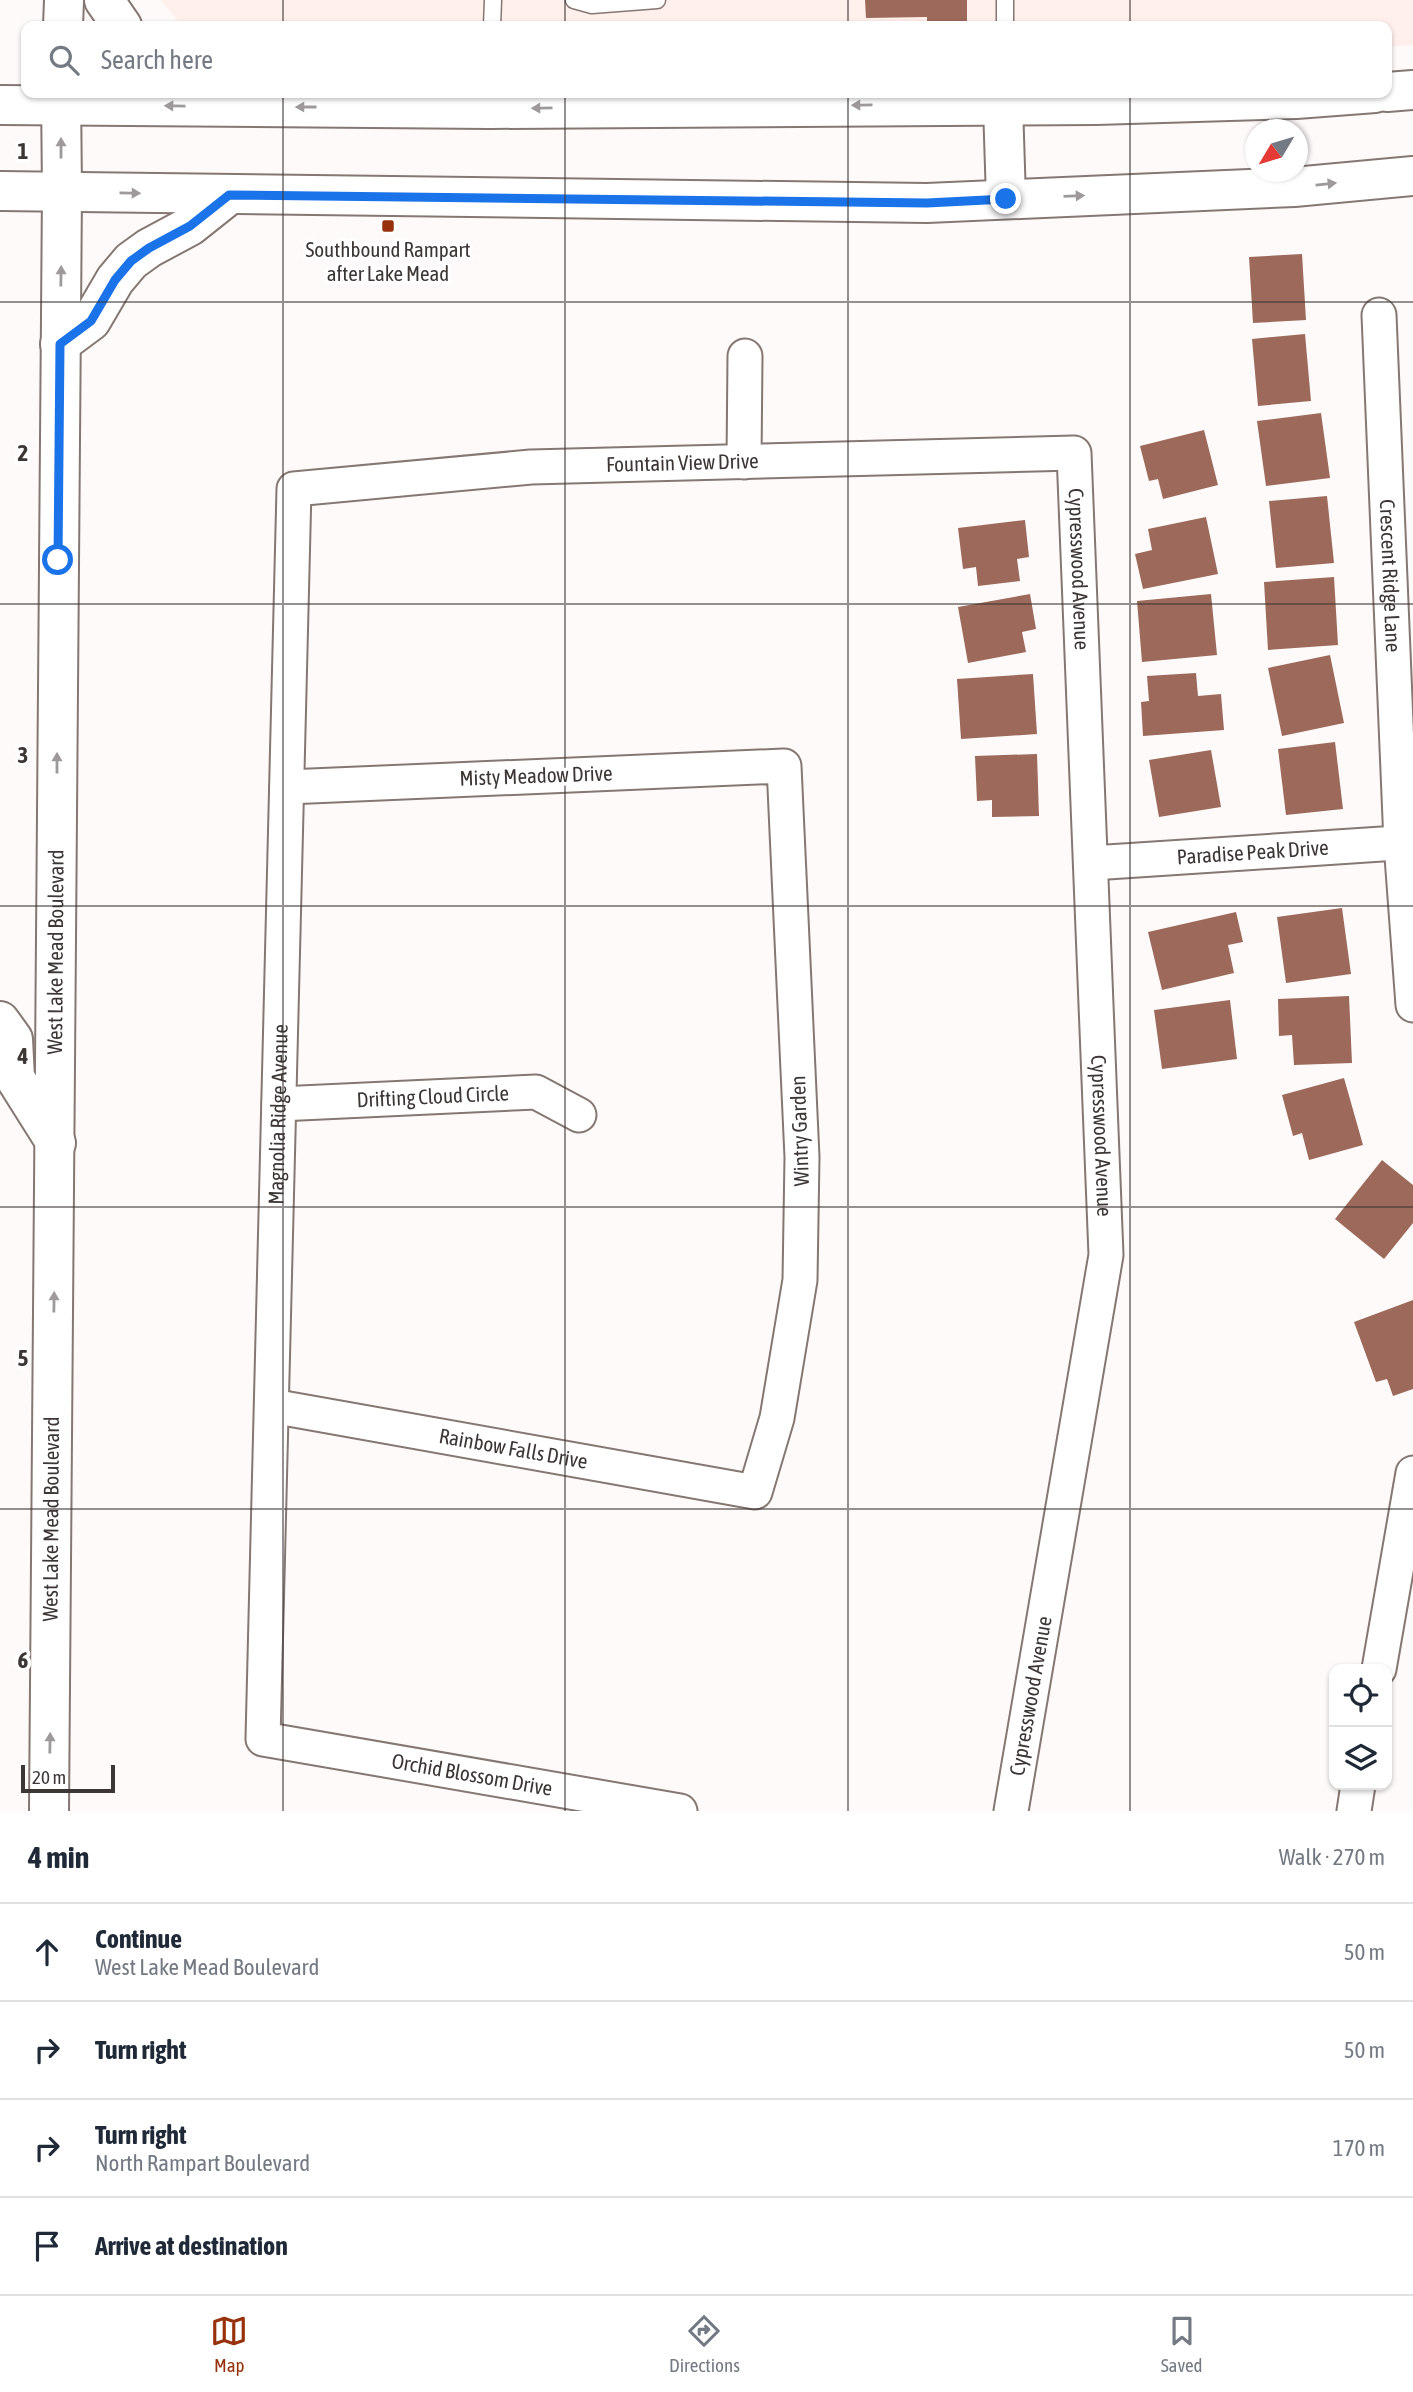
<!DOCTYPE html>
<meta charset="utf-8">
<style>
:root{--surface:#fff;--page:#f6f6f7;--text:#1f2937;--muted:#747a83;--line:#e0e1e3;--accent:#97310b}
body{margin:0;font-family:"Asap Condensed",sans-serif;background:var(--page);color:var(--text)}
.controls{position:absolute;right:21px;bottom:21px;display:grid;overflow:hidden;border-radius:14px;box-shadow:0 2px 5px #0004}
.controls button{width:63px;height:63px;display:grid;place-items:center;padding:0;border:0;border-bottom:2px solid var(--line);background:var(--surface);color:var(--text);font:35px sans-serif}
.compass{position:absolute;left:1245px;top:119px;width:63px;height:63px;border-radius:50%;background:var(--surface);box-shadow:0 2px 5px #0004;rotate:232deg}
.scale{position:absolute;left:21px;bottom:18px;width:94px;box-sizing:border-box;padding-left:7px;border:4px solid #3c3634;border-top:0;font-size:19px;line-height:24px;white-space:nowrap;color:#3c3634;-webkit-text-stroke:5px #fff;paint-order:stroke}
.stop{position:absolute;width:21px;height:21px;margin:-16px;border:5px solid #1a73e8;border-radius:50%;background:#fff}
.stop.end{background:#1a73e8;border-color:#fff;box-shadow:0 2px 7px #0008}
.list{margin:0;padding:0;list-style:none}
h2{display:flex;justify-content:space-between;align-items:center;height:91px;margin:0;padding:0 28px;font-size:30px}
h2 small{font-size:23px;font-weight:400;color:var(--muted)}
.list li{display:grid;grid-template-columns:46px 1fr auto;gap:21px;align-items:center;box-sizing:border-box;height:98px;padding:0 28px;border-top:2px solid var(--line)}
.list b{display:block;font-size:26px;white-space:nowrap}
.list p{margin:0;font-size:23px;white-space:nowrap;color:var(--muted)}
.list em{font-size:23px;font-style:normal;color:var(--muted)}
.icon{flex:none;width:38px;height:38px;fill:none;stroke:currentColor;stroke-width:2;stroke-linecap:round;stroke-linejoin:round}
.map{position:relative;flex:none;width:1413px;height:1811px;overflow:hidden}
.search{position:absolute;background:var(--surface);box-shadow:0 2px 5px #0004;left:21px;right:21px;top:21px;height:77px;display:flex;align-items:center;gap:18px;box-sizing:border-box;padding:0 24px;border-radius:14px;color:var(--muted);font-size:26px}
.sheet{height:483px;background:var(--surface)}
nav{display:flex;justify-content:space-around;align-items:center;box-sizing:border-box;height:98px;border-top:2px solid var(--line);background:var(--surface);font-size:19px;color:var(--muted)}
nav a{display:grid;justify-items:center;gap:4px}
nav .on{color:var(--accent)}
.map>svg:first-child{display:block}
.built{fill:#fff0ec}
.building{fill:#9c695a}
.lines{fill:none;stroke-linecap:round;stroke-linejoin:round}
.lane-casing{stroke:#857772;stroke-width:19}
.street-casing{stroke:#857772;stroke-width:37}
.secondary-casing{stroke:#857772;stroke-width:42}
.primary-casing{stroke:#857772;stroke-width:42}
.lane{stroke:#fff;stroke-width:16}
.street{stroke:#fff;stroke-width:33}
.secondary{stroke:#fff;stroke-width:38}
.primary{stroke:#fff;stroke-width:38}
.oneway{fill:#9e9a9a}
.route{stroke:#1a73e8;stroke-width:9}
.grid{fill:none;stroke:#3c3634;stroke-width:2;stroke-opacity:0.55}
.poi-dot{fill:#97310b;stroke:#fff;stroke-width:2.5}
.labels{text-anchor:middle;stroke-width:7;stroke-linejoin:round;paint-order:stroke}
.poi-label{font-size:21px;fill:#3c3634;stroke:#fff}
.street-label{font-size:21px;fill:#3c3634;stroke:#fff}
.grid-label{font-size:23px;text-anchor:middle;font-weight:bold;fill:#3c3634;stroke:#fff;stroke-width:7;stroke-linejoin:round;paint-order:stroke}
</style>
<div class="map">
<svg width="1413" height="1811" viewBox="0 0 1413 1811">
<rect width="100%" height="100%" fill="#fefaf9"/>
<path class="built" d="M161,0h1252v45l-26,2v-21h-1205z"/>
<g class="building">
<path d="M865,0h102v26h-40v-9l-61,1z"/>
<path d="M1302,254l4,66 -53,3 -4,-66z"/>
<path d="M1305,334l6,67 -53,5 -6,-67z"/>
<path d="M1321,413l9,65 -64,8 -9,-65z"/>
<path d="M1204,430l14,55 -55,14 -5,-20 -9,2 -9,-35z"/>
<path d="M1327,496l7,67 -58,5 -7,-67z"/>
<path d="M1206,517l12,57 -75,15 -8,-35 17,-4 -4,-21z"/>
<path d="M1025,520l4,37 -12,2 3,22 -42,5 -2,-19 -13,2 -5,-41z"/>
<path d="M1334,577l4,68 -70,5 -4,-68z"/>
<path d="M1030,594l6,35 -14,3 4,20 -58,11 -10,-56z"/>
<path d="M1211,594l6,61 -75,7 -5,-61z"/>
<path d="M1330,655l14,68 -62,13 -14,-68z"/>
<path d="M1196,673l2,23 23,-2 3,36 -81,6 -2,-34 8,-1 -2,-25z"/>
<path d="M1033,674l4,60 -76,5 -4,-60z"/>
<path d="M1335,742l8,67 -57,6 -8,-66z"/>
<path d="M1211,750l10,57 -62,10 -10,-57z"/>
<path d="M1037,754l2,62 -47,1v-17l-15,1 -2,-45z"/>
<path d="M1342,908l9,66 -65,9 -9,-66z"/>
<path d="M1236,912l7,30 -15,3 6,28 -72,17 -14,-58z"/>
<path d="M1349,996l3,67 -58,2 -2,-30 -13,1 -1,-37z"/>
<path d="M1230,1000l7,59 -75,10 -8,-59z"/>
<path d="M1344,1078l19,67 -54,15 -7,-27 -9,3 -11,-41z"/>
<path d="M1382,1160l31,25v38l-29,36 -49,-40z"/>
<path d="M1413,1300v89l-20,7 -6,-17 -11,3 -22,-60z"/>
</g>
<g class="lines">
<defs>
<g id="lane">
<path d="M574,0l18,5 65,-5"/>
<path d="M492,26l1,-26"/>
<path d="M1005,26v-26"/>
</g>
<g id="street">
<path id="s1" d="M1379,315l22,528 12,162"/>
<path d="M744,462l1,-106"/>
<path id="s2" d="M1092,863l321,-21"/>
<path id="s3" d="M279,1104l257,-12 43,23"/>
<path id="s4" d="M272,1406l483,86 22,-74 23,-138 2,-123 -18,-391 -497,21"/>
<path d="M1379,1669l34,-196"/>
<path id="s5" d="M680,1811l-417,-72 31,-1250 237,-22 543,-14 32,802 -95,556"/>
<path d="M1354,1811l4,-26"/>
</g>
<g id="secondary">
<path d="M0,1021l13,18 2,39 41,65"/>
<path id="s6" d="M49,1811l13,-1620"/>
</g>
<g id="primary">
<path d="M104,0l18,26"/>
<path d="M63,26l1,-26"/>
<path d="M1387,92l26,-2"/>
<path d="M61,93l1,98"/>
<path d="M0,105l490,4 606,-4 200,-6 79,-6"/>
<path d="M1003,105l3,94"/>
<path d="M0,191l927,12 367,-16 119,-11"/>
<path d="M60,344l31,-23 24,-41 16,-19 18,-13 41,-22 39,-31"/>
</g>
</defs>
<use href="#lane" class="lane-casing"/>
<use href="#street" class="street-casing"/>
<use href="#secondary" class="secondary-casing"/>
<use href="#primary" class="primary-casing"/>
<use href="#lane" class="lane"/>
<use href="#street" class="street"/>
<use href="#secondary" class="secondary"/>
<use href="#primary" class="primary"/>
</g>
<defs><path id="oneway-solid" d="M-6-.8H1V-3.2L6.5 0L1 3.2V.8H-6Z" transform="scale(1.75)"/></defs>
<g class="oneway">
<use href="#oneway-solid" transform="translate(862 105) rotate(179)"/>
<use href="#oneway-solid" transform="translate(175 106) rotate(-179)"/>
<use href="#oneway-solid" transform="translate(306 107) rotate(-180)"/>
<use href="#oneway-solid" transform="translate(542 108) rotate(179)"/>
<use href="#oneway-solid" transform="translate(61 148) rotate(-90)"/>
<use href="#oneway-solid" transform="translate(1326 184) rotate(-6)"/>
<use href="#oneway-solid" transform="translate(130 193) rotate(1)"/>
<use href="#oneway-solid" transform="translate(1074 196) rotate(-2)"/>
<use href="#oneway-solid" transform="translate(61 276) rotate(-89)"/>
<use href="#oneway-solid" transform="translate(57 763) rotate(-90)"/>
<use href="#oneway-solid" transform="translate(54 1302) rotate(-89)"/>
<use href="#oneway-solid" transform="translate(50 1743) rotate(-89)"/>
</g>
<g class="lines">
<path class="route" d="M58,560l2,-216 31,-23 24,-41 16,-19 18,-13 41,-22 39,-31 698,8 79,-4"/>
</g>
<path class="grid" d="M283,0v26M565,0v26M848,0v26M1130,0v26M283,93v1718M565,93v1718M848,93v1718M1130,93v1718M0,302h1413M0,604h1413M0,906h1413M0,1207h1413M0,1509h1413"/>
<rect class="poi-dot" x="381" y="219" width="14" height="14" rx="3.5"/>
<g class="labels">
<g class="poi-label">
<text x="388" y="257">Southbound Rampart<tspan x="388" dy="24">after Lake Mead</tspan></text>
</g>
<g class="street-label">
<text dy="7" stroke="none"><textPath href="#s5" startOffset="2063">Fountain View Drive</textPath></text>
<text dy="7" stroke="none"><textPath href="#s5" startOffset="2571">Cypresswood Avenue</textPath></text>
<text dy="7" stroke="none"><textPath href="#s1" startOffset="261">Crescent Ridge Lane</textPath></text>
<text transform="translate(536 776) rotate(-2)" y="7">Misty Meadow Drive</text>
<text dy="7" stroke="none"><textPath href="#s2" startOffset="161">Paradise Peak Drive</textPath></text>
<text dy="7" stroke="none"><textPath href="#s6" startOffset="859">West Lake Mead Boulevard</textPath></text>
<text dy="7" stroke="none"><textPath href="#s3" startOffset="154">Drifting Cloud Circle</textPath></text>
<text dy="7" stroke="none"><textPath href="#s5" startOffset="1048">Magnolia Ridge Avenue</textPath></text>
<text transform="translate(800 1131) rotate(-92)" y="7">Wintry Garden</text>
<text dy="7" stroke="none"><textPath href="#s5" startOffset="3138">Cypresswood Avenue</textPath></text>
<text dy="7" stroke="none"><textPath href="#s4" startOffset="245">Rainbow Falls Drive</textPath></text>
<text dy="7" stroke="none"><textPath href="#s6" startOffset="292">West Lake Mead Boulevard</textPath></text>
<text transform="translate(1031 1696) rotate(-80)" y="7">Cypresswood Avenue</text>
<text transform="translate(472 1775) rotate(10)" y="7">Orchid Blossom Drive</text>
</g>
</g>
<g class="grid-label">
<text x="23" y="159">1</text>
<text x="23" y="461">2</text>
<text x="23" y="763">3</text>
<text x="23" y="1064">4</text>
<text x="23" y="1366">5</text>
<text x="23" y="1668">6</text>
</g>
</svg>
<div class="controls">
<button><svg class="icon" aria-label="locate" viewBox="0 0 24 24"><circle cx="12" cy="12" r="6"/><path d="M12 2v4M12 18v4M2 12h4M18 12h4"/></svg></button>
<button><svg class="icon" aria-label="layers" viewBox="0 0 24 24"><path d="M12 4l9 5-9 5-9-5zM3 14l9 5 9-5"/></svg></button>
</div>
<svg class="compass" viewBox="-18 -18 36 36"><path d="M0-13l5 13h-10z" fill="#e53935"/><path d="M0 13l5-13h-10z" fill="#747a83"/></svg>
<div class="scale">20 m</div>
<div class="stop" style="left:58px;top:560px"></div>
<div class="stop end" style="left:1006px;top:199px"></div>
<div class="search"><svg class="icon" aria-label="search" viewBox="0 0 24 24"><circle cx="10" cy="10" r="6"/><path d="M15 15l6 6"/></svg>Search here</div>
</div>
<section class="sheet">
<h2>4 min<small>Walk · 270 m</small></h2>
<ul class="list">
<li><svg class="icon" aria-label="ahead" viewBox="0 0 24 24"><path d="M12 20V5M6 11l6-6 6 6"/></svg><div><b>Continue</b><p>West Lake Mead Boulevard</p></div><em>50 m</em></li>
<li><svg class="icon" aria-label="right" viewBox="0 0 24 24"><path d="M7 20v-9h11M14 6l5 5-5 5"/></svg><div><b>Turn right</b></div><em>50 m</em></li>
<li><svg class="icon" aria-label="right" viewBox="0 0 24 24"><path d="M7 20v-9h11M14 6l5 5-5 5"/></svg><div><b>Turn right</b><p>North Rampart Boulevard</p></div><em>170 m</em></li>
<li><svg class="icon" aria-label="arrive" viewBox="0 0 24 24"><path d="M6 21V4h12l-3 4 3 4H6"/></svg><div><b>Arrive at destination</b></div></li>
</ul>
</section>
<nav>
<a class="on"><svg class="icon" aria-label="map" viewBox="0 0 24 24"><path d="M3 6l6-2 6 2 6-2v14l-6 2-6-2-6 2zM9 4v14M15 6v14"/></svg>Map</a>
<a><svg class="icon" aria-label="directions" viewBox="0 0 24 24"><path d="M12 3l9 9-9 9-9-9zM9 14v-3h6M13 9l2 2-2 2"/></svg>Directions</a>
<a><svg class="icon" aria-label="saved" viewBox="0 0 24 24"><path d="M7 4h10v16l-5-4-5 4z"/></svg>Saved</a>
</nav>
